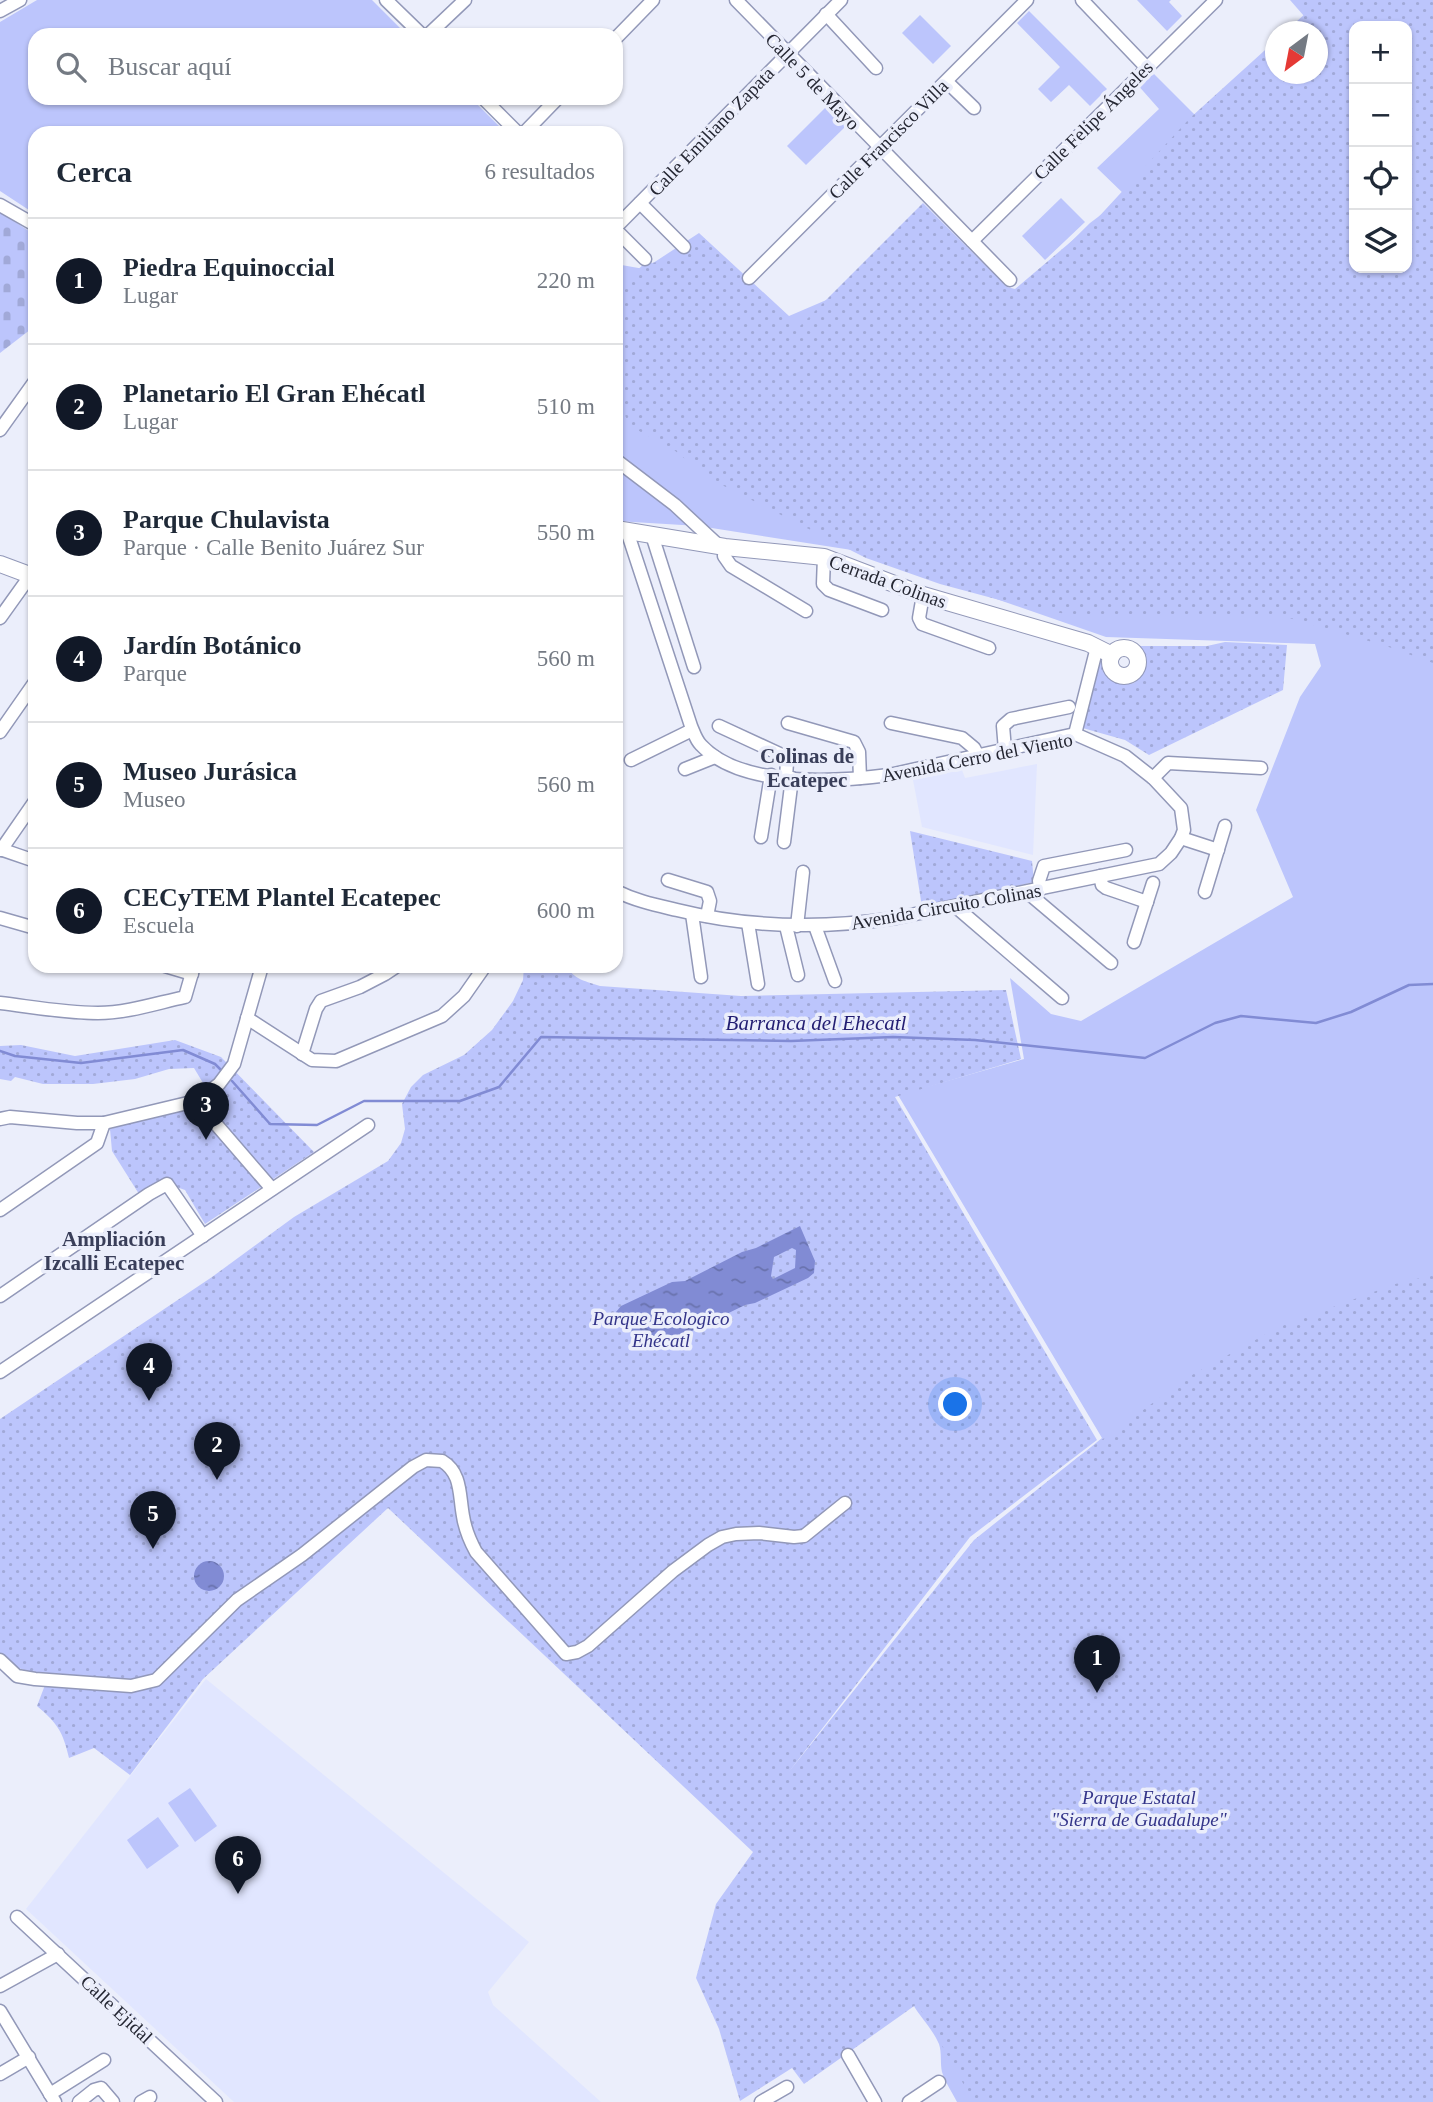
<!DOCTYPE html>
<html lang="es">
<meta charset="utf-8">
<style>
:root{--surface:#fff;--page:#f6f6f7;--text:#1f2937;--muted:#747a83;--line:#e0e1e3;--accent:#111827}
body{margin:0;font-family:"Times New Roman",serif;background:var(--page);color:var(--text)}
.controls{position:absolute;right:21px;top:21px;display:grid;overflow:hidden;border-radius:14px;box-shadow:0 2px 5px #0004}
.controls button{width:63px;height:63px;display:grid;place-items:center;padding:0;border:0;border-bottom:2px solid var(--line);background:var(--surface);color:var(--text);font:35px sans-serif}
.compass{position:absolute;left:1265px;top:21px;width:63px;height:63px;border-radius:50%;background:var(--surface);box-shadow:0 2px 5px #0004;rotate:212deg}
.you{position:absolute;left:956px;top:1405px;width:24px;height:24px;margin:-18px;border:5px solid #fff;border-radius:50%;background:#1a73e8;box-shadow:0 0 0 10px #1a73e833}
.badge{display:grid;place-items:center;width:46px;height:46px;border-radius:50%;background:var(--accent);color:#fff;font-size:23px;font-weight:700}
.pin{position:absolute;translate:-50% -58px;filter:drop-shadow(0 2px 4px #0008)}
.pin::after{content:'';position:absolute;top:37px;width:24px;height:21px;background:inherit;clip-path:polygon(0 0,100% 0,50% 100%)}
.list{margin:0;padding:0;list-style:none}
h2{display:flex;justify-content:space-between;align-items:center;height:91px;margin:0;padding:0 28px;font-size:30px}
h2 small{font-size:23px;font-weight:400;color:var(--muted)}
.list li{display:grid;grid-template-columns:46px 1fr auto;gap:21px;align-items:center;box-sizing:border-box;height:126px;padding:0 28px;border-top:2px solid var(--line)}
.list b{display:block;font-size:26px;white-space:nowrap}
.list p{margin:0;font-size:23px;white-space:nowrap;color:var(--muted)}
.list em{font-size:23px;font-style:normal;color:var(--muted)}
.icon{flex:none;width:38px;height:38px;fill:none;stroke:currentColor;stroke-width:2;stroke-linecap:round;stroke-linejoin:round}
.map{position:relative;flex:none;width:1433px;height:2102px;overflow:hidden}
.search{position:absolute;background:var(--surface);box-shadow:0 2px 5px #0004;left:28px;top:28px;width:595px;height:77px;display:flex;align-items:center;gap:18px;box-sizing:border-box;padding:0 24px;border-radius:21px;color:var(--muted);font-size:26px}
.panel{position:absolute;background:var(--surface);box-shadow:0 2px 5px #0004;left:28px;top:126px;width:595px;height:847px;border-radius:21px}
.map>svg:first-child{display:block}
.built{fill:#e1e6ff}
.green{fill:#bcc5fc;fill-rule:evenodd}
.cemetery{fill:url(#cemetery-stones)}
.park{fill:url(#park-dots);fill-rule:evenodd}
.water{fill:url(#water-ripples);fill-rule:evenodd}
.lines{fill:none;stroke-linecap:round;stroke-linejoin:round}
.stream{stroke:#818bd4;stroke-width:2.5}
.minor-casing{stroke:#9298b8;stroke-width:15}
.secondary-casing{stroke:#9298b8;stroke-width:18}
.minor{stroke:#fff;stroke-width:12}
.secondary{stroke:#fff;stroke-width:16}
.labels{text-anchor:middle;stroke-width:7;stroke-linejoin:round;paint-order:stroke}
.street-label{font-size:19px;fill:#252733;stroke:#ebeefb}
.park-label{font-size:19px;font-style:italic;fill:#333489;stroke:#ebeefb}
.neighbourhood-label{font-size:21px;font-weight:bold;fill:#393e59;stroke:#ebeefb}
.water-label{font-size:21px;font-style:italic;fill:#221d72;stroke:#ebeefb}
</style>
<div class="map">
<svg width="1433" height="2102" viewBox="0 0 1433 2102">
<defs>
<pattern id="cemetery-stones" width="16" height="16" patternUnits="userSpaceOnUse" patternTransform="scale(1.75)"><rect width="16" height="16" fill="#bcc5fc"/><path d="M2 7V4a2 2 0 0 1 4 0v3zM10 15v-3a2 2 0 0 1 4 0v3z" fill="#a1a9d8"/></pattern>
<pattern id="park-dots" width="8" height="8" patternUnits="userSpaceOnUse" patternTransform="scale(1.75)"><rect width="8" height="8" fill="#bcc5fc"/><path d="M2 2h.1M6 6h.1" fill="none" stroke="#a1a9d8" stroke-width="1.8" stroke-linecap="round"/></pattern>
<pattern id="water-ripples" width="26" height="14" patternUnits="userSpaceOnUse" patternTransform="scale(1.75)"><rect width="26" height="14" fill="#818bd4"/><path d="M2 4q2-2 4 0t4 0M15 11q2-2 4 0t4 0" fill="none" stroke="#6972ad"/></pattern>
</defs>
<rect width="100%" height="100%" fill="#ebeefb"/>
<g class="built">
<path d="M1037,764l-4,91 -111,-28 -9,-47 49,-10 3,8z"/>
<path d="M206,1679l323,263 -41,50 5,13 108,97h-367l-208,-193z"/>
</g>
<g class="green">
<path d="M37,0h335l35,35h-372v63h436l35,35h-471v81l-35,-23v-169z"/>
<path d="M1137,0h34l-2,2 13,14 -15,15z"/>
<path d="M1290,0h143v2102h-476c-5,-10 -12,-20 -15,-30 -2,-9 0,-19 -3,-28 -7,-16 -19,-27 -27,-41l-156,-152 34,-80 189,-232 123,-101 -204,-343 126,-36 -14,-81 41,36 30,7 212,-124 -37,-87 44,-113 21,-31 -6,-22 -209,-7 -248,-86 -159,-25 -83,-5v-257l28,5 55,-36 90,83 42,-18 181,2 78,-77 36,-27 -29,-28 62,-59 -23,-26 14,-13 50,50 76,-46h42v-42zM1354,26h53v242h-53z"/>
<path d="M1029,11l78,78 -17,17 -21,-21 -18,17 -13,-13 22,-22 -43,-44z"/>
<path d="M920,15l31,31 -18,18 -31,-31z"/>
<path d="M827,106l19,20 -40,39 -19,-19z"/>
<path d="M1061,198l24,24 -40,38 -23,-24z"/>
<path d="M190,1788l27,38 -22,16 -27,-39z"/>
<path d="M158,1817l21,29 -32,23 -20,-29z"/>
</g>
<path class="cemetery" d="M0,212l35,23v91l-35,27z"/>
<g class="park">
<path d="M1295,0h138v663l-47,-17 -97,-28 -214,-2 -68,-14 -67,-18 -74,-26 -156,-79 -36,-29 -44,-24 -14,-30v-107l28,-25 36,-5 24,-21 35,35 61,53 123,-123 84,84 8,2 78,-66 97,-105 85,-77 1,33h42v-42l-32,-1 20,-18zM1354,26h53v242h-53z"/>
<path d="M1225,642l62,3 -4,45 -134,65 -24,-15 -46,-13 18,-73c11,15 14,33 37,29 12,-12 12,-23 5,-37h68z"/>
<path d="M910,831l122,30 2,21 -112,25z"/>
<path d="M524,966h43c5,13 21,16 33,20l141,10 265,-6 15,69 -126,38 202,343 -127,97 -182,236 186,-233 104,-83 112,-81 89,-49 116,-43 38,-9v827h-461l-14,-29 -41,-69 -113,80 -12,-16 -52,33 -21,-72 -23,-51 20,-74 37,-52 -365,-344 -185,171 -73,96 -36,-27 -25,10c-6,-26 -11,-34 -32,-52l8,-21 8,-11c-23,-1 -37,-3 -53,-21v-234l212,-142 82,-60 94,-56 13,-18 4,-14 -3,-25 9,-17 12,-12 41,-20 28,-25 21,-29 10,-21z"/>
<path d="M175,1040l46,17 93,95 -109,72 -20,-34 -23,-8 -23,12 -27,-43 -2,-22 89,-26 4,-20 -9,-15 -25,1 -34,10 -42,5h-50l-28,-7 -4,4 -11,-2v-33l21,-1 54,11z"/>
</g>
<g class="water">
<path d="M800,1226l15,35 -1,12 -6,5 -53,25 -10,2 -88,43 -31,-20 -10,-16 5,-6 51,-24 13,-1 57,-29 14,-4zM792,1248l4,2 -1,18 -22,11 -2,-3 3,-19z"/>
<circle cx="209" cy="1576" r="15"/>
</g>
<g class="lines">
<g class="stream">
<path d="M0,1051l15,5 66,7 102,-13 32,14 6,6"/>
<path d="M232,1081l38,43 47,1 47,-24h96l39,-14 42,-50 250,4 102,-4 82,3 170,18 70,-35 26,-7 75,7 35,-11 58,-27 24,-1"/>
</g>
<defs>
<g id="minor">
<path d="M386,0l36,35"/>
<path d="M736,0l274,280"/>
<path d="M1082,0l64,67"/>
<path d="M0,11l20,-11"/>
<path d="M826,14l50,54"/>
<path d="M428,35l37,-35"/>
<path d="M616,38l37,-38"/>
<path d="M947,82l27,26"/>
<path d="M483,98l35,35"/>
<path d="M524,133l34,-35"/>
<path d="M640,203l44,44"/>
<path d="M0,205l35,20"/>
<path d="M616,227l225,-227"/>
<path d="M616,230l29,29"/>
<path d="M972,241l244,-241"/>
<path d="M749,278l278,-278"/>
<path d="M0,430l35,-49"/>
<path d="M616,460l59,45 44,41"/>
<path d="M652,535l42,132"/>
<path d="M725,547l-1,9 7,10 75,45"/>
<path d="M824,557l-1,27 6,6 53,20"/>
<path d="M923,595l-4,23 3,6 67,24"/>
<path d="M0,618l30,-42"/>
<path d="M788,723l66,19 5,10 1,26"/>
<path d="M891,723l71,15 12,10 4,8"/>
<path d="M719,726l65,30 3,6 -1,15"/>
<path d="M0,732l35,-50"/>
<path d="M1075,734l22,-87"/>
<path d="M1005,750l-2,-24 8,-7 58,-12"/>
<path d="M631,760l61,-30"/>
<path d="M685,769l30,-12"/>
<path d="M1153,778l15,-15 93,5"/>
<path d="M761,837l10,-62"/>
<path d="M1181,838l37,12"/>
<path d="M784,842l8,-64"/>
<path d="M0,849l35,12"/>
<path d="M1,850l34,-49"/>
<path d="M1100,876l2,9 4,3 41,14"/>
<path d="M668,880l39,12 3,9 -3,15"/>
<path d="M1041,889l-2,-8 5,-15 82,-16"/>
<path d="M616,891c20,10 40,14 61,19 73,18 145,19 219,8l263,-54 12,-11 10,-15 3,-8 -3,-22 -28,-30 -28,-22 -50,-22 -186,41c-54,7 -148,13 -188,-30 -5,-5 -7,-12 -10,-19l-64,-195"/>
<path d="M1027,892l84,71"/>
<path d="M1205,892l20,-66"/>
<path d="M956,907l106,91"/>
<path d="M692,914l9,63"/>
<path d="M0,918l35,10"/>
<path d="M748,923l10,61"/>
<path d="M786,926l12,49"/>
<path d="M797,926l6,-54"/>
<path d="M815,926l20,55"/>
<path d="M1134,942l19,-59"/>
<path d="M165,966l27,8"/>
<path d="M0,1003c33,4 66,10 98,10 29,0 59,-10 87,-16l9,-31"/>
<path d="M247,1018l65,42 24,1 106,-45 22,-20 21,-30"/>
<path d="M302,1054l14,-45 5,-8 39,-14 25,-13 12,-8"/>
<path d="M196,1101l76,88"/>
<path d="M0,1119l10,-2 67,6h27l92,-22 23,-17 15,-20 28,-98"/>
<path d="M0,1210l97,-67 7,-20"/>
<path d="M0,1296l149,-102 18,-10 36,52"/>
<path d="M0,1372l368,-247"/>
<path d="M0,1660l17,16 18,3 96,7 25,-6 81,-80 65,-45 111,-88 13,-7 16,1c20,12 17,34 21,55 2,13 7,25 13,36l90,102 11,-2 11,-6 85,-75 35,-26 14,-8 14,-3 23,-1 35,4 10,-1 41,-33"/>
<path d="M17,1917l199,185"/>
<path d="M0,1986l58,-32"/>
<path d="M0,2011l55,91"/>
<path d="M848,2055l27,47"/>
<path d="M0,2074l29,-17"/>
<path d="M50,2094l54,-34"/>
<path d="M79,2102l15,-12 7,-2 12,14"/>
<path d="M141,2102l9,-5"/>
<path d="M761,2102l26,-15"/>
<path d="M909,2102l30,-20"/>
</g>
<g id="secondary">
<path d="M616,529l109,18 99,10 99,38 165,48 24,12"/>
<path d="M0,564l35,13"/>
<circle cx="1124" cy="662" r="14"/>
</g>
</defs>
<use href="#minor" class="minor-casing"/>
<use href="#secondary" class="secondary-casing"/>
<use href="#minor" class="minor"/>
<use href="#secondary" class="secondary"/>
</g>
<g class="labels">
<g class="street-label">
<text transform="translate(813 81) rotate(46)" y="7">Calle 5 de Mayo</text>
<text transform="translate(1093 120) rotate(-45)" y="7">Calle Felipe Ángeles</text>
<text transform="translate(711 131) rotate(-46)" y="7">Calle Emiliano Zapata</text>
<text transform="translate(888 139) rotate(-45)" y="7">Calle Francisco Villa</text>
<text transform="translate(888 581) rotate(20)" y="7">Cerrada Colinas</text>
<text transform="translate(977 757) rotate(-11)" y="7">Avenida Cerro del Viento</text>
<text transform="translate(946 906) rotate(-10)" y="7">Avenida Circuito Colinas</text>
<text transform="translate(117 2009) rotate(43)" y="7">Calle Ejidal</text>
</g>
<g class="park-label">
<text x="661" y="1325">Parque Ecologico<tspan x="661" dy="22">Ehécatl</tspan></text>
<text x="1139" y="1804">Parque Estatal<tspan x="1139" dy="22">"Sierra de Guadalupe"</tspan></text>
</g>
<g class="neighbourhood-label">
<text x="807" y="763">Colinas de<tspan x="807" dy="24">Ecatepec</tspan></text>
<text x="114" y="1246">Ampliación<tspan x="114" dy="24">Izcalli Ecatepec</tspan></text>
</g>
<g class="water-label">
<text x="816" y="1030">Barranca del Ehecatl</text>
</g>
</g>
</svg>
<div class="controls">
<button>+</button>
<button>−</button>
<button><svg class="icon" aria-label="locate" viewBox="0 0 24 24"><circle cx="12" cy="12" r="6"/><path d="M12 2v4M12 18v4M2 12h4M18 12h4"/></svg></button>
<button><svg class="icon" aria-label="layers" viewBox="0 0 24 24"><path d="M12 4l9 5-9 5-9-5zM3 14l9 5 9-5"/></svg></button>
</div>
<svg class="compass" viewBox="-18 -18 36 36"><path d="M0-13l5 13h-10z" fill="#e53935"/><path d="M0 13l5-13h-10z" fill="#747a83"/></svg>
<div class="you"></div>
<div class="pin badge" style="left:1097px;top:1693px">1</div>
<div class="pin badge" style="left:217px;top:1480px">2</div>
<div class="pin badge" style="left:206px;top:1140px">3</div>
<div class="pin badge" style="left:149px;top:1401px">4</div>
<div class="pin badge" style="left:153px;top:1549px">5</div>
<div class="pin badge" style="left:238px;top:1894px">6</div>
<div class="search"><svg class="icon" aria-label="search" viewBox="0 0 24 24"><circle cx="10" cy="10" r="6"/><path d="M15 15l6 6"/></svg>Buscar aquí</div>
<section class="panel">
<h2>Cerca<small>6 resultados</small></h2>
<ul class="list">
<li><span class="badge">1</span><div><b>Piedra Equinoccial</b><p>Lugar</p></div><em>220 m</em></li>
<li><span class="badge">2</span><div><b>Planetario El Gran Ehécatl</b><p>Lugar</p></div><em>510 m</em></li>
<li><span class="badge">3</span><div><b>Parque Chulavista</b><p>Parque · Calle Benito Juárez Sur</p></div><em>550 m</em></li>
<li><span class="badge">4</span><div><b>Jardín Botánico</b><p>Parque</p></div><em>560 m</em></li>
<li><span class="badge">5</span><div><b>Museo Jurásica</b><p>Museo</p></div><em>560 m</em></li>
<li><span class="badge">6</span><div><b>CECyTEM Plantel Ecatepec</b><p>Escuela</p></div><em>600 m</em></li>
</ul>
</section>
</div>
